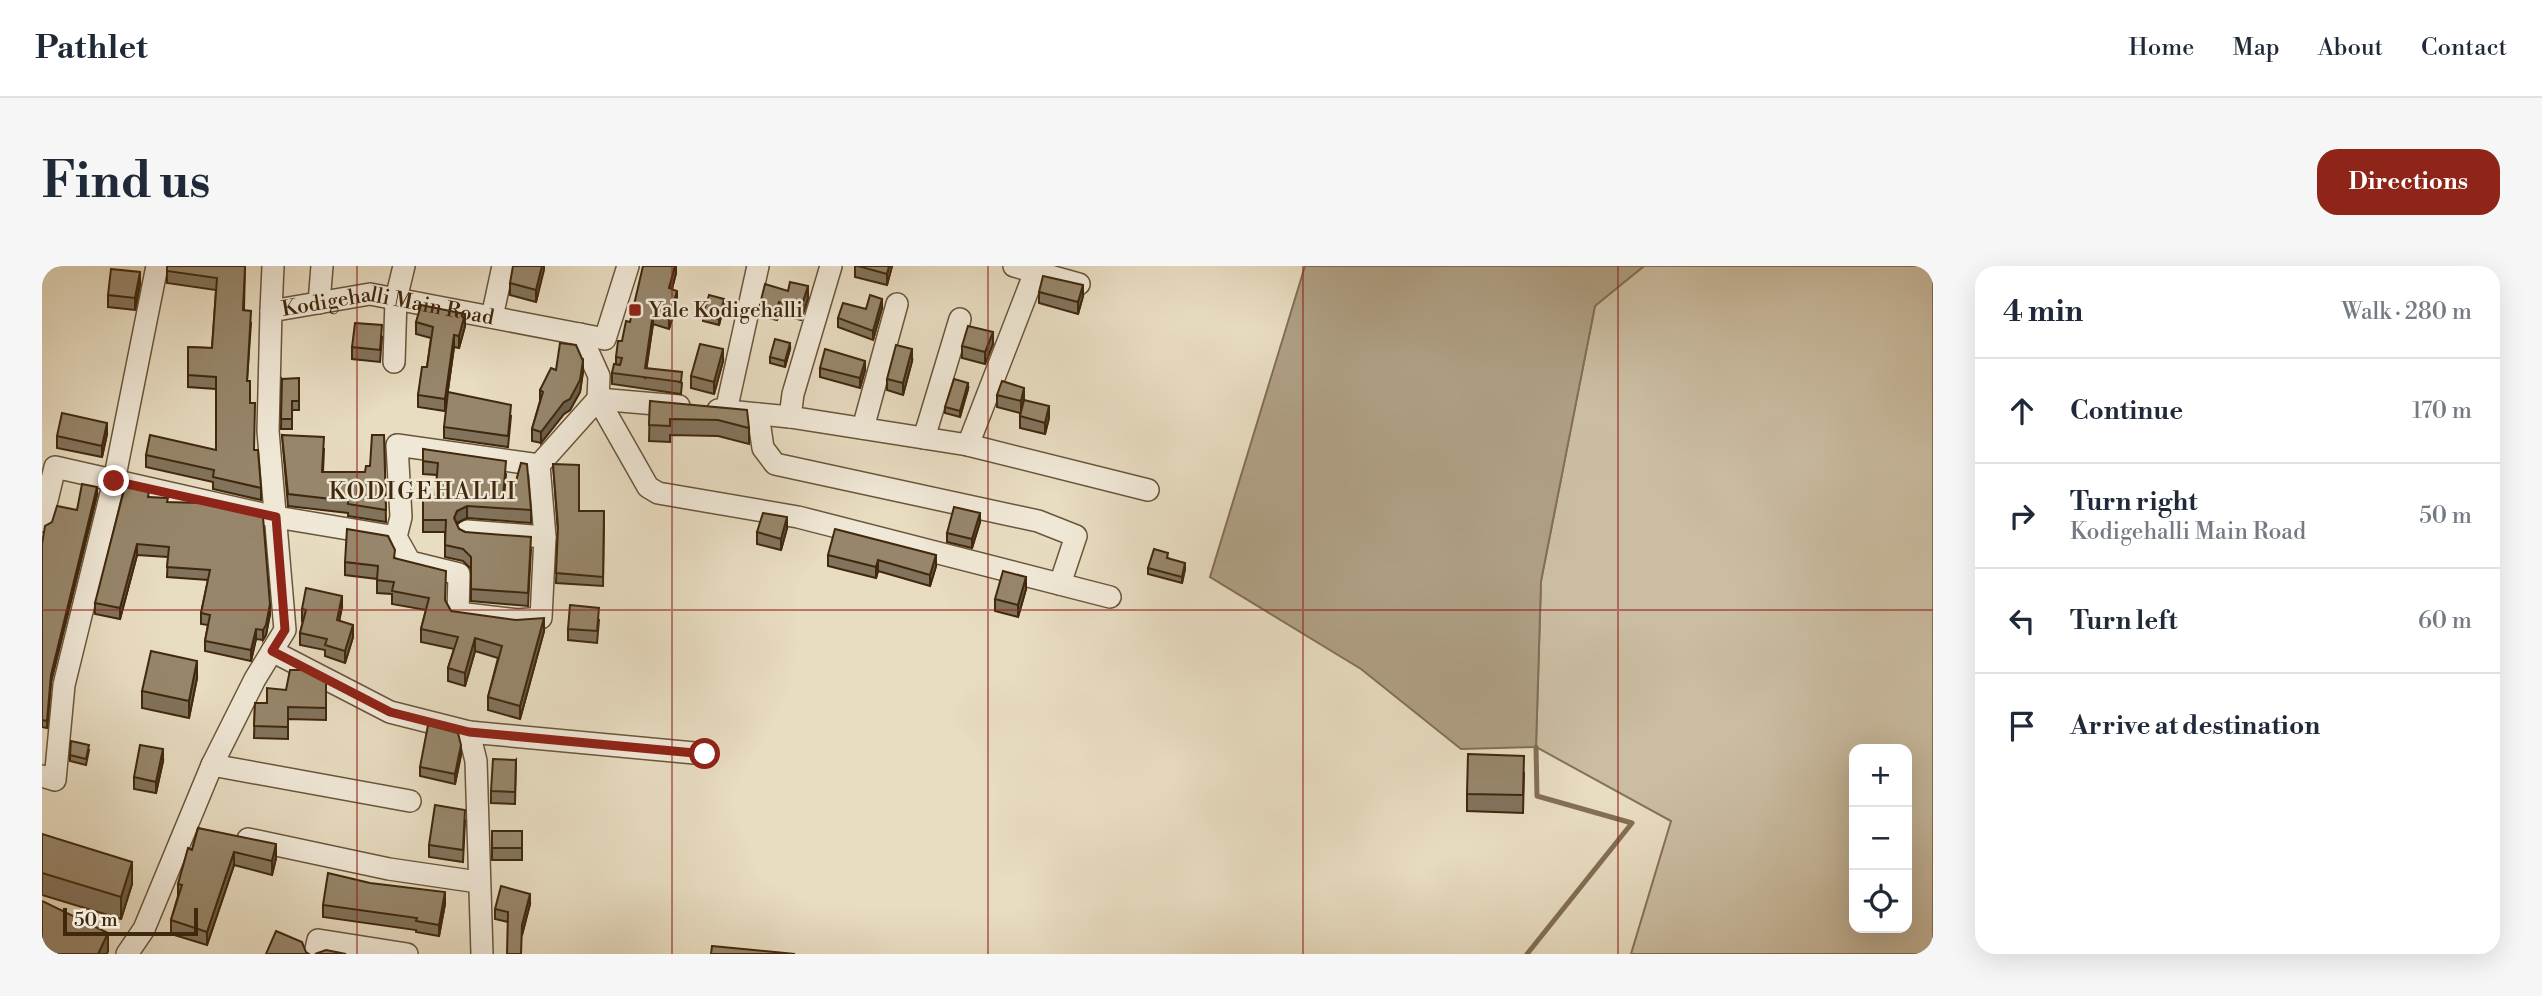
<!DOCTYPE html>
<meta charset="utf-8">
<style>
:root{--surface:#fff;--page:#f6f6f7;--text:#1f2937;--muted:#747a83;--line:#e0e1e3;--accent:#8f2418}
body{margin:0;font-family:"Libre Bodoni",serif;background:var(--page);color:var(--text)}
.controls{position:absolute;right:21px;bottom:21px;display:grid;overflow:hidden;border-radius:14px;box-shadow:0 7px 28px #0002}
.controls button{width:63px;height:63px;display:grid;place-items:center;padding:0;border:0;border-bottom:2px solid var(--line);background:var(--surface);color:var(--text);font:35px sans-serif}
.scale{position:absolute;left:21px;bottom:18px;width:135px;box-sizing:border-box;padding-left:7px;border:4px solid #40280d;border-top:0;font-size:19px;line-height:24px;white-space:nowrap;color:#40280d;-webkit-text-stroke:5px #f0e8d7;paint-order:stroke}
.stop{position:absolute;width:21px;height:21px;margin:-16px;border:5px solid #8f2418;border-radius:50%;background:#fff}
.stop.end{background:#8f2418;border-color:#fff;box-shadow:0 2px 7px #0008}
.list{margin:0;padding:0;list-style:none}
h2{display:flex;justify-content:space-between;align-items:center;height:91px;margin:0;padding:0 28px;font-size:30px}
h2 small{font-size:23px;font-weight:400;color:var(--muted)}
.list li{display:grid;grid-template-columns:46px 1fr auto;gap:21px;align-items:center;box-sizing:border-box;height:105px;padding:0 28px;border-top:2px solid var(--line)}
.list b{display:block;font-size:26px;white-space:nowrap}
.list p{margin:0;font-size:23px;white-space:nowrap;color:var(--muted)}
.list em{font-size:23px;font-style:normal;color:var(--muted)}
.icon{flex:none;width:38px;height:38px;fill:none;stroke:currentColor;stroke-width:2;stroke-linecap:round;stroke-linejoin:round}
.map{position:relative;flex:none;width:1891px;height:688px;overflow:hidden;border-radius:21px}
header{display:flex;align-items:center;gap:42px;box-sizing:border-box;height:98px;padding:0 35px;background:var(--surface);border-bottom:2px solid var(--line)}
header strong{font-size:33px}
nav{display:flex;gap:38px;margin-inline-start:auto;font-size:24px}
.intro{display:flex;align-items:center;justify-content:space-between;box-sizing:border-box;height:168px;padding:0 42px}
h1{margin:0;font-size:49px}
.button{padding:18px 32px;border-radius:21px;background:var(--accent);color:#fff;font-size:24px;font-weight:700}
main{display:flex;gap:42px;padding:0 42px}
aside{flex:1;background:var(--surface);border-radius:21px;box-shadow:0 7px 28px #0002}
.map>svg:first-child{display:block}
.green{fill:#cbbda2;stroke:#867258;stroke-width:2;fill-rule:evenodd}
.water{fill:#af9f84;stroke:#836f54;stroke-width:2}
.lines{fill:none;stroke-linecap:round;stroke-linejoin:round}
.stream{stroke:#836f54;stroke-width:5}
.minor-casing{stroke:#6a553a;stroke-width:24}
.minor{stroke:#f0e8d7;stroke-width:21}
.wall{fill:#82735c;stroke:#40280d;stroke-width:2}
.shaded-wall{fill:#6a5e4b;stroke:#40280d;stroke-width:2}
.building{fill:#97866b;stroke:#40280d;stroke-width:2}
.route{stroke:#8f2418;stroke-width:9}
.grid{fill:none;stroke:#8f2418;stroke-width:2;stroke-opacity:0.55}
.poi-dot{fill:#8f2418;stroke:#f0e8d7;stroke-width:2.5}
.labels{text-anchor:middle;stroke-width:5;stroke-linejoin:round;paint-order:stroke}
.poi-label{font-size:21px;fill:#40280d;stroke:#f0e8d7;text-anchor:start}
.street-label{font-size:21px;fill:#40280d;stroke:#f0e8d7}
.neighbourhood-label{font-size:23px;letter-spacing:2px;fill:#40280d;stroke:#f0e8d7}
</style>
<header>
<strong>Pathlet</strong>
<nav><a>Home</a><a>Map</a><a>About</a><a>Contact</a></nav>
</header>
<div class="intro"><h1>Find us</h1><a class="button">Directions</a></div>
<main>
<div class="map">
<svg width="1891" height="688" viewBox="0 0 1891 688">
<rect width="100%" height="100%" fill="#e8dcc1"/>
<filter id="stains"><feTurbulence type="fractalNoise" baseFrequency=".00286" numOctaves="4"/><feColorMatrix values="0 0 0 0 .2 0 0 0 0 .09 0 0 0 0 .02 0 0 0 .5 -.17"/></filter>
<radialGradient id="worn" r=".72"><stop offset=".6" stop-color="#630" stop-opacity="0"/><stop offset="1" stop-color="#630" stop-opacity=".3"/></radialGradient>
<path class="green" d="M1602,0h289v688h-302l40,-133 -135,-74 5,-166 54,-276zM1812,483h53v179h-53z"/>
<path class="water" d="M1263,0h339l-49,40 -54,275 -5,166 -75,2 -100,-80 -151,-92z"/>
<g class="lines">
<path class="stream" d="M1485,688l105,-131 -95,-27 -1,-49"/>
<defs>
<g id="minor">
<path d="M972,0l65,18"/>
<path d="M277,37l3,-37"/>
<path d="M229,45l2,-45"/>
<path d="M450,51l11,-51"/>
<path d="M538,68l19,42 -1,23 50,88 10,6 140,24 312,80"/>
<path d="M352,96l2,-63 8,-33"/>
<path d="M676,144l72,7 178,28 180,45"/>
<path d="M684,145l32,-145"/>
<path d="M716,148l5,34 12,16 263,57 38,15 -16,48"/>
<path d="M748,151l3,-23 38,-128"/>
<path d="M821,162l34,-124"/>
<path d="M882,172l36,-119"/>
<path d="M926,179l67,-173"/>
<path d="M497,199l6,72"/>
<path d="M0,255l13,-54 221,50 120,20"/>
<path d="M425,265l78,6 -4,81 -23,2 -60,-7 1,-39 -49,-12 -14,-25 5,-20 -4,-72 142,20 59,-66 81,7"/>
<path d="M230,385l118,61 79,20 7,29 6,193"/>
<path d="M427,466l236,22"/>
<path d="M170,499l198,36"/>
<path d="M0,510l13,4 9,-95 50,-204 43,-215"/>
<path d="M206,573l141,30 89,13"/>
<path id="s1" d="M85,688l17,-25 68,-164 43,-86 30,-49 -17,-199 3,-120 99,-17 235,45 23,-73"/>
<path d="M273,688l3,-14 89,14"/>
</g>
</defs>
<use href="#minor" class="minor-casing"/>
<use href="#minor" class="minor"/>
</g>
<g class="wall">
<path d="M125,0h78l-1,44 7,13 -4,58 7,69 7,38v12l-48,-11v-7l-67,-15v-12l70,-5v-61l-28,-2v-40l24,1 4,-58 -49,-7z"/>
<path d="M502,0l-8,36 -26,-7v-12z"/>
<path d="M634,0v7l-4,16 5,13 -8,27 -16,-5 -7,44 36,15 -1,11 -69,-10v-11l4,-8v-8l14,-35z"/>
<path d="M813,0h37l-5,19 -32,-8z"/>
<path d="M98,18l-5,26 -27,-3v-12z"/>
<path d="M997,26l44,4 -5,18 -39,-11z"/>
<path d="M766,32l-7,22 -22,-6 -2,6 -17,-4v-12z"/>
<path d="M682,39l-5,20 -16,-4v-6z"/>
<path d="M840,42l-9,32 -35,-13v-9l28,-9z"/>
<path d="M374,56l49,4 -6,22 -5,-1 -9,64 -27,-4v-12l9,-28 4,-29 -15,-4z"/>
<path d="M340,71l-2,25 -28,-3v-12z"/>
<path d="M951,78l-8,20 -23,-6v-12z"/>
<path d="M748,83l-5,18 -15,-4v-6z"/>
<path d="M681,95l-9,33 -23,-6v-12z"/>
<path d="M870,95l-9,34 -16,-5v-11z"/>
<path d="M778,102l45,2 -5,18 -40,-11z"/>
<path d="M514,104l27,2 -3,20 -10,18 -6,4 -23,29 -9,-2v-12l8,-28v-11z"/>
<path d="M240,113l17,22v9h-7v19h-11z"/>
<path d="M926,123l-8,28 -15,-4v-6z"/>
<path d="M955,129l27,5 25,18 -4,16 -25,-6v-15l-23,-6z"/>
<path d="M608,135l99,27v16l-31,-8 -48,-1v7l-21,-1z"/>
<path d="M469,150l-3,31 -64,-9v-11z"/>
<path d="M65,168l-5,23 -45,-9v-12z"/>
<path d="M240,169l42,14 -1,23h42l5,-6 14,-31 2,87 -38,-6v-3l-60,-7z"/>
<path d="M381,183l83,25 -2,24 27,12v13l-64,-5 -11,6 3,5 6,3 66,17 -3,57 -57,-5v-32l-8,-8 -18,-4v-25h-22v-33h12l2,-24 -14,-1z"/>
<path d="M511,198l26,47h25l-1,75 -47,-3 2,-50z"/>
<path d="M55,229l-46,187 -4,46 -5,-1v-183l35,-34z"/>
<path d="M107,231l18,5 103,112 -4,21 -3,5 -7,-1 -5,22 -46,-10v-10l3,-16 -7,-1v-11l7,-33 -41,-3 1,-20 -31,-2 -17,64 -25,-5v-11z"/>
<path d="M938,256l-8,26 -25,-6v-9z"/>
<path d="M745,262l-6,22 -24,-6v-12z"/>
<path d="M786,289l108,11 -6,20 -52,-15 -2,7 -48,-12z"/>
<path d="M353,292l50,43 6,10 93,20 -24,88 -32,-9v-13l10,-39 -23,-7 -10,35 -17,-5v-13l6,-19 -33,-7v-13l5,-19 -34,-6v-10l-15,-1v-14l-32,-4v-13z"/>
<path d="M1126,292l17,11 -3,14 -34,-9v-6z"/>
<path d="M984,323l-8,28 -23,-6v-12z"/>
<path d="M300,341l-3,14 14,16 -8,26 -20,-7v-6l-25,-5v-12l3,-12h-1v-12z"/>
<path d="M557,354l-2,23 -29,-3v-11z"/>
<path d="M155,412l-8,40 -47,-10v-17z"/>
<path d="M284,416v38l-38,-1v20l-34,-1 1,-35h12l19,-13z"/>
<path d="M47,484l-3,15 -16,-4v-6z"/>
<path d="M419,489l-6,29 -35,-8v-9z"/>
<path d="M474,494l-1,44 -24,-1v-12z"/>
<path d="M121,495l-7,32 -22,-4v-12z"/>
<path d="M1482,507l-1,40 -56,-2v-17z"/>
<path d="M423,555l-2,41 -34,-5v-12z"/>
<path d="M156,562l78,30 -4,17 -38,-10 -27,80 -36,-11v-14l7,-24v-12l14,-34z"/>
<rect x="450" y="565" width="30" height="29"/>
<path d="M0,568l90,50 -11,35 -79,-24z"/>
<path d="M403,638l-6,32 -23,-4v-2l-93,-13v-12z"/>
<path d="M488,638l-8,31 -14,-13 -13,-3v-10z"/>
</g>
<g class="shaded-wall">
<path d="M500,0h2v4l-8,32v-12z"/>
<path d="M633,0h1v7l-7,27v-12z"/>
<path d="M847,0h3l-5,19v-11z"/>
<path d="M98,6v12l-5,26v-12z"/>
<path d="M1041,19v11l-5,18v-12z"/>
<path d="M766,20v12l-7,22v-12z"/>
<path d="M635,25v11l-8,27v-11z"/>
<path d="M682,33v6l-5,20v-6z"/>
<path d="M840,33v9l-9,32v-9z"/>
<path d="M737,36v12l-2,6v-12z"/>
<path d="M611,47v11l-8,55v-11z"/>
<path d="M423,48v12l-6,22v-12z"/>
<path d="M951,66v12l-8,20v-12z"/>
<path d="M412,69v12l-9,64v-12z"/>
<path d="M748,77v6l-5,18v-6z"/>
<path d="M681,83v12l-9,33v-12z"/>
<path d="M870,83v12l-9,34v-12z"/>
<path d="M541,95v11l-3,20 -10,18 -6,4 -23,29v-11z"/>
<path d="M823,95v9l-5,18v-10z"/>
<path d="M926,117v6l-8,28v-6z"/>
<path d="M982,122v11l-3,14v-12z"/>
<path d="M1007,140v12l-4,16v-11z"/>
<path d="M65,157v11l-5,23v-11z"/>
<path d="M55,221v8l-46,187 -4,46 4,-53z"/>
<path d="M425,240v12l-10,5 -3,-5 3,-7z"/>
<path d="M938,247v9l-8,26v-9z"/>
<path d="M745,251v11l-6,22v-11z"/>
<path d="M95,278v11l-17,64v-11z"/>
<path d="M894,289v11l-6,20v-11z"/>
<path d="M836,294v11l-2,7v-11z"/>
<path d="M1143,297v6l-3,14v-6z"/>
<path d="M984,311v12l-8,28v-12z"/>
<path d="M300,330v11l-5,25v-12z"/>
<path d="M228,338v10l-4,21 -3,5v-10z"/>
<path d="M502,352v13l-24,88v-13z"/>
<path d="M311,359v12l-8,26v-12z"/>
<path d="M214,363v10l-5,22v-11z"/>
<path d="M433,372v13l-10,35v-13z"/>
<path d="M155,395v17l-8,40v-17z"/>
<path d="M419,479v10l-6,29v-10z"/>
<path d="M121,483v12l-7,32v-11z"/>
<path d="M234,578v14l-4,17v-14z"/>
<path d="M192,586v13l-27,80v-13z"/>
<path d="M90,596v22l-11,35v-22z"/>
<path d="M403,626v12l-6,32v-11z"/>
<path d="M488,628v10l-8,31v-10z"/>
<path d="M66,667v18l-1,3h-9z"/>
</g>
<g class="building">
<path d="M125,0h78l-2,44 8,1 -4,70h3v22h5l-1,47h4l3,38 -48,-11 1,-7 -68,-15 4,-20 66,15v-73l-28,-2v-28l24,1 5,-70 -50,-7z"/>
<path d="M471,0h29l-6,24 -26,-7z"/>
<path d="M601,0h32l-6,22 8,3 -8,27 -16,-5 -8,55 37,4 -1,10 -69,-9 2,-9 6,1 2,-7 -6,-1 2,-16h4l4,-20 4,1z"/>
<path d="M816,0h31l-2,8z"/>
<path d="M69,3l29,3 -5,26 -27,-3z"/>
<path d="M1001,10l40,9 -5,17 -39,-10z"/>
<path d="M748,16l18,4 -7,22 -22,-6 -2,6 -17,-4 5,-20 23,7z"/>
<path d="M667,29l15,4 -5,20 -16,-4z"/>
<path d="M828,29l12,4 -9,32 -35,-13 5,-15 23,6z"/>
<path d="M379,39l44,9 -6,22 -5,-1 -9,64 -27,-4 4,-28h5l6,-40 -17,-5z"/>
<path d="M313,57l27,2 -2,25 -28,-3z"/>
<path d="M926,60l25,6 -8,20 -23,-6z"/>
<path d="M733,73l15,4 -5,18 -15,-4z"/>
<path d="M518,77l16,2 7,16 -3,19 -10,19 -6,3 -23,30 -9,-3 11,-37 -3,-2 11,-22 5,2z"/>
<path d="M658,78l23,5 -9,33 -23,-6z"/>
<path d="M854,79l16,4 -9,34 -16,-4z"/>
<path d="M783,83l40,12 -5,17 -40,-10z"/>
<path d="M257,112v23h-7v18h-11l1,-40z"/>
<path d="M912,113l14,4 -8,28 -15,-4z"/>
<path d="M960,115l22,7 -3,13 -24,-6z"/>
<path d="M406,126l63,13 -3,31 -64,-9z"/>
<path d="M982,134l25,6 -4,17 -25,-7z"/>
<path d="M608,135l97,9 2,18 -31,-8 -48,-1v7l-21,-1z"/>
<path d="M20,147l45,10 -5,23 -45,-10z"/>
<path d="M240,169l42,2 -2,35h43l1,-6h4l2,-31h12l2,75 -38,-6v-3l-60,-7z"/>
<path d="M381,183l83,12 -3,37 8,1 10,-36 6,1 4,46 -64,-4 -10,5 -3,7 5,11 6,3 66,5 -3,56 -57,-4v-32l-8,-8 -18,-4 1,-25h-23v-21h12l3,-36 -15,-2z"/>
<path d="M511,198l26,1v46h25l-1,66 -47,-4 2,-46z"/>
<path d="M40,218l15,3 -46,188 -4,46 -5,-1v-176l3,-18 7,-4 5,-16 20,4z"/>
<path d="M83,220l24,5 -1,6 20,1 -1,4 34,1 62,14 7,87 -4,21 -3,5 -7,-1 -5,21 -46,-9 5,-26 -9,-2 9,-43 -43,-3 2,-20 -32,-3 -17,64 -25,-5z"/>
<path d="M912,241l26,6 -8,26 -25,-6z"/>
<path d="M721,247l24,4 -6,22 -24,-7z"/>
<path d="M305,263l41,7 7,14 -1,8 52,13 -1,29 6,11 65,9 28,-2 -24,88 -32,-9 14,-51 -27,-8 -10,35 -17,-5 10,-31 -37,-8 8,-31 -37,-7 2,-9 -17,-2 1,-14 -33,-4z"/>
<path d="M793,263l101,26 -6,20 -52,-15 -2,7 -48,-12z"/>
<path d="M1112,283l14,4 -1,5 18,5 -3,14 -34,-9z"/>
<path d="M961,305l23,6 -8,28 -23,-6z"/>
<path d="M264,322l36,8 -5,24 16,5 -8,26 -20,-6 2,-6 -27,-6 6,-23 -4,-1z"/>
<path d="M528,339l29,3 -2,23 -29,-2z"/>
<path d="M109,385l46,10 -8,40 -47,-10z"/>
<path d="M248,404h14l22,12v26l-38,-1v20l-34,-1 1,-23h12v-15l19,2z"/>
<path d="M386,459l30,8 3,12 -6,29 -35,-7z"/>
<path d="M29,475l18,4 -3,14 -16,-4z"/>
<path d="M98,479l23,4 -7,33 -22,-5z"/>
<path d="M1426,488l56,2 -1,39 -56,-1z"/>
<path d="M451,493l23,1 -1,32 -24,-1z"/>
<path d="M393,539l30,5 -2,40 -34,-5z"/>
<path d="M156,562l78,16 -4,17 -38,-9 -27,80 -36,-12 11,-35 -4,-1 10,-36 4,2z"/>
<rect x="450" y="565" width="30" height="17"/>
<path d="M0,568l90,28 -11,35 -79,-24z"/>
<path d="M286,607l42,10 75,9 -6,33 -23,-4 1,-3 -94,-13z"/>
<path d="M459,620l29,8 -8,31 -1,29h-14l1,-42 -13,-3z"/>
<path d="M0,635l66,32 -10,21h-56z"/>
<path d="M234,665l26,11 4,10 3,2h-43z"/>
<path d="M670,680l83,8h-84z"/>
<path d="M284,684l20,4h-31z"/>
</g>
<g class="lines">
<path class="route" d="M72,215l162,36 9,113 -13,21 118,61 79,20 236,22"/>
</g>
<path class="grid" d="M315,0v688M630,0v688M946,0v688M1261,0v688M1576,0v688M0,344h1891"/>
<rect class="poi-dot" x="586" y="37" width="14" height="14" rx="3.5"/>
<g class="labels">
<g class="poi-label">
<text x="607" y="51">Yale Kodigehalli</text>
</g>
<g class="street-label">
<text dy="7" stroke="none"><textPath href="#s1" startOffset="800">Kodigehalli Main Road</textPath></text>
</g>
<g class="neighbourhood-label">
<text x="381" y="233">KODIGEHALLI</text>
</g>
</g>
<rect width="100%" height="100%" filter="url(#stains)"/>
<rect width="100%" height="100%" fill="url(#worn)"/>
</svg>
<div class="controls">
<button>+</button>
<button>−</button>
<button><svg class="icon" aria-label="locate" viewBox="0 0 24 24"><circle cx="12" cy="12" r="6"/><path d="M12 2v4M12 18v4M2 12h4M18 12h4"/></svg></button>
</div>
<div class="scale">50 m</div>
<div class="stop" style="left:663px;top:488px"></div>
<div class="stop end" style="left:72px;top:215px"></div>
</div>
<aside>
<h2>4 min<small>Walk · 280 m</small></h2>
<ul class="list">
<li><svg class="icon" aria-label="ahead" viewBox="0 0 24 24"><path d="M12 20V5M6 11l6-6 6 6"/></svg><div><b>Continue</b></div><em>170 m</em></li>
<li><svg class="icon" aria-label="right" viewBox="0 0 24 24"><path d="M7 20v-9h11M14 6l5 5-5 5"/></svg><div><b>Turn right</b><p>Kodigehalli Main Road</p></div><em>50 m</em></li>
<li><svg class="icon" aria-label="left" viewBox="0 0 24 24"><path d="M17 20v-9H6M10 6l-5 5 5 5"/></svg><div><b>Turn left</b></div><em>60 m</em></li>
<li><svg class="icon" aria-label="arrive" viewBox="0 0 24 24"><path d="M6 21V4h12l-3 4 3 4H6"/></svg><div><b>Arrive at destination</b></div></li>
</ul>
</aside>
</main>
